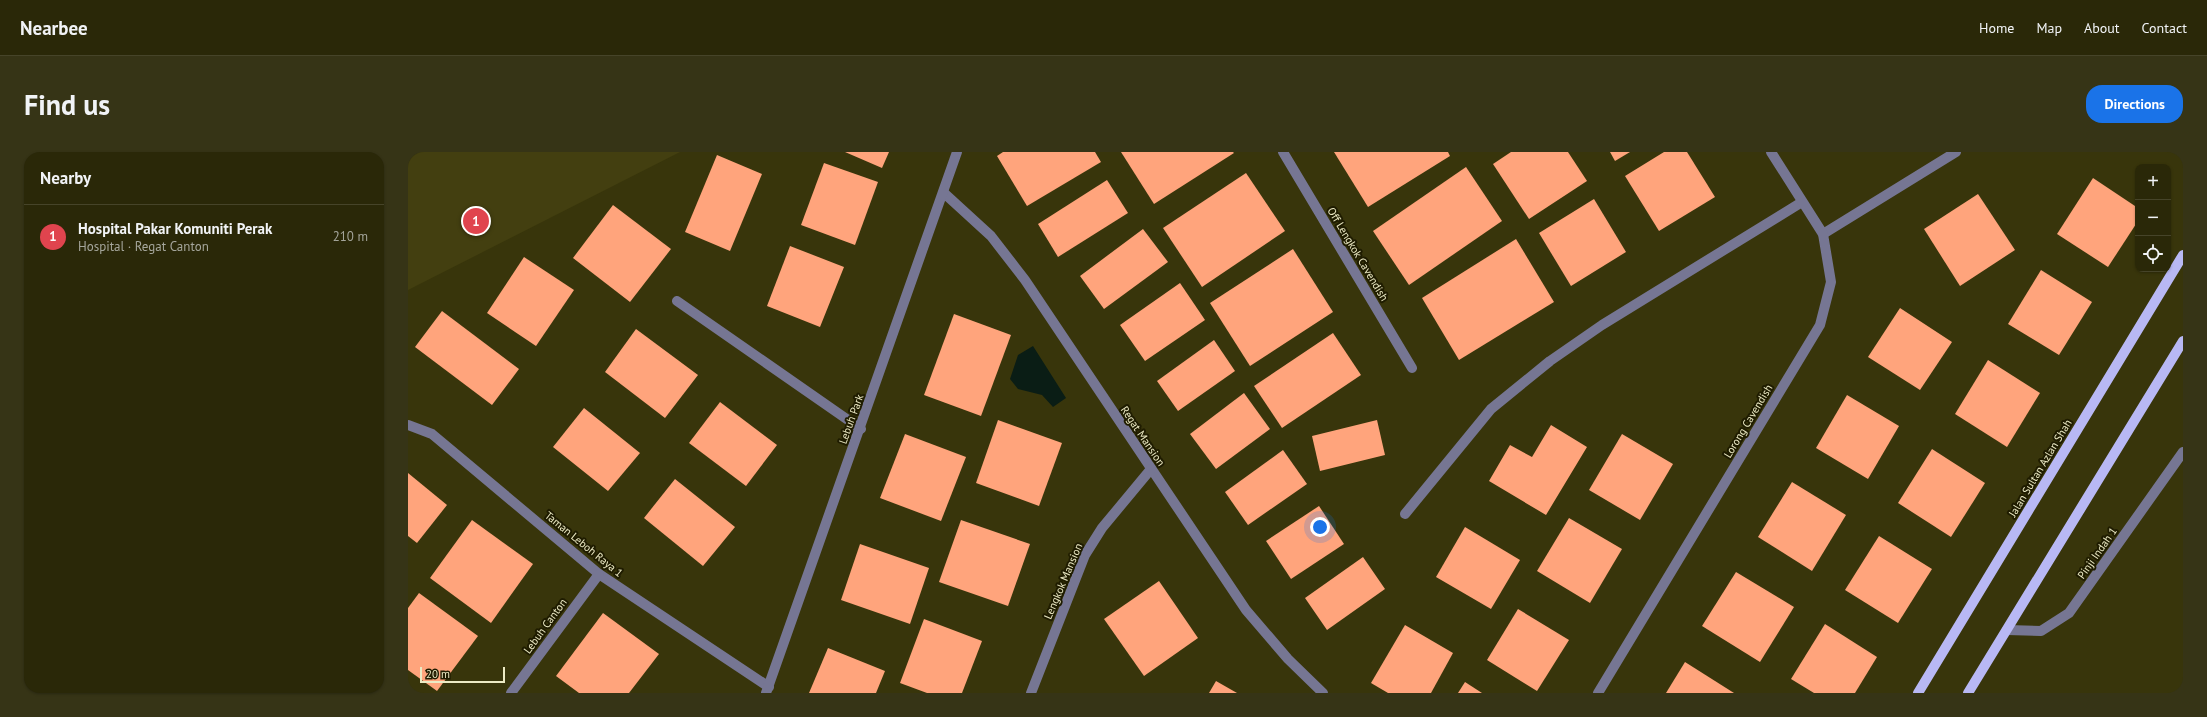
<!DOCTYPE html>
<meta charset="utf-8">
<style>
:root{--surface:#2a2808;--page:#363416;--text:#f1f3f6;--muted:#a5a69c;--line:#464429;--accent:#1a73e8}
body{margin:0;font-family:"PT Sans",sans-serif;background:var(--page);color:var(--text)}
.controls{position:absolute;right:12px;top:12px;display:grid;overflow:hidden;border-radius:8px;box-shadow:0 1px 3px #0004}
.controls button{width:36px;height:36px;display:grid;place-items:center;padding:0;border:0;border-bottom:1px solid var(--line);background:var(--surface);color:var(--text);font:20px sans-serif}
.scale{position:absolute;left:12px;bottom:10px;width:85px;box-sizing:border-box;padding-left:4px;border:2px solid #eceac4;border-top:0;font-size:11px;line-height:14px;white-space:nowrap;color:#eceac4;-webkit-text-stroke:3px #1f1c00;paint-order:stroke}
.you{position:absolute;left:912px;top:375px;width:14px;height:14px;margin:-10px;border:3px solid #fff;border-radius:50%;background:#1a73e8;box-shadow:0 0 0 6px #1a73e833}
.badge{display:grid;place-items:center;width:26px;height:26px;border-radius:50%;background:var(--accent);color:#fff;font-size:13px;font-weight:700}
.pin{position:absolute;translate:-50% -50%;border:2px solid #fff;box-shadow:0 1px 4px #0006}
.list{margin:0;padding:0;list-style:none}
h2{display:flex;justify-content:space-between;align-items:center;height:52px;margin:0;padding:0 16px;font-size:17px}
h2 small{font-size:13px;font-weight:400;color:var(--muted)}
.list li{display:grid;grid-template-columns:26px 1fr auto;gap:12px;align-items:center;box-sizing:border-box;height:64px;padding:0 16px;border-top:1px solid var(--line)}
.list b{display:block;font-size:15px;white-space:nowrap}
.list p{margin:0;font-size:13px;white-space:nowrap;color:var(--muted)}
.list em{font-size:13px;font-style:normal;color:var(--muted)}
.icon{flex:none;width:22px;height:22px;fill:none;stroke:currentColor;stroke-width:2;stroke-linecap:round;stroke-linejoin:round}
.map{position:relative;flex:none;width:1775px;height:541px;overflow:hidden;border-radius:16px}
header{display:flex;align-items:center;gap:24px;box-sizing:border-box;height:56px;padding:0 20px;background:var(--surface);border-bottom:1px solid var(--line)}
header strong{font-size:19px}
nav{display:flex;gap:22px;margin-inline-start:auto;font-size:14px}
.intro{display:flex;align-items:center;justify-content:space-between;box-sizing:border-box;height:96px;padding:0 24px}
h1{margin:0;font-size:28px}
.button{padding:10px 18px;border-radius:16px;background:var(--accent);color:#fff;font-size:14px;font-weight:700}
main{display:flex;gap:24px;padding:0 24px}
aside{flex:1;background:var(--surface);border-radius:16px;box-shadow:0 1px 3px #0004}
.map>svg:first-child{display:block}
.built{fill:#433f10}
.water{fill:#0a1d15}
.building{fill:#ffa47c}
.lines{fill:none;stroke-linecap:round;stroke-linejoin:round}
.minor{stroke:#767693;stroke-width:10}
.major{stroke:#b8b8f4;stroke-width:10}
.labels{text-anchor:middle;stroke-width:4;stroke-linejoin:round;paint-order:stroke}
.street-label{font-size:11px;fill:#eceac4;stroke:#1f1c00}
</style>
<header>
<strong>Nearbee</strong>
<nav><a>Home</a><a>Map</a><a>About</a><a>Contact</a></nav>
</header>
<div class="intro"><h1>Find us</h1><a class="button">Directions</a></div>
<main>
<aside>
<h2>Nearby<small></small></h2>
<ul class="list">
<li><span class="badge" style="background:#e0444e">1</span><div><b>Hospital Pakar Komuniti Perak</b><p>Hospital · Regat Canton</p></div><em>210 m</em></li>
</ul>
</aside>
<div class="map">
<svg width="1775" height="541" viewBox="0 0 1775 541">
<rect width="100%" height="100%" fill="#38350b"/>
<path class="built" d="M0,0h272l-272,138z"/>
<path class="water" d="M625,194l33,52 -13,9 -11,-12 -24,-6 -8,-10 8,-24z"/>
<g class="building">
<path d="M437,0h44l-7,16z"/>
<path d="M595,0h92l6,10 -74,44 -30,-50z"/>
<path d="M713,0h112l1,1 -80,51z"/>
<path d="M926,0h114l2,4 -82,51z"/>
<path d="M1103,0h57l19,29 -58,38 -36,-55z"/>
<path d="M1202,0h20l-15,9z"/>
<path d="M1256,0h23l28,45 -56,34 -34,-55z"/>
<path d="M309,3l45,19 -32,77 -45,-19z"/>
<path d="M416,11l54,19 -23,63 -54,-20z"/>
<path d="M1058,15l36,54 -93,64 -36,-54z"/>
<path d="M838,21l39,58 -83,56 -39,-59z"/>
<path d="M1685,26l45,30v13l-30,46 -51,-33z"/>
<path d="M699,28l21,33 -70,44 -20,-33z"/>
<path d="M1570,42l37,56 -55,36 -36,-57z"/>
<path d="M1186,47l32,53 -55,34 -32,-53z"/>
<path d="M205,53l58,44 -41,53 -57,-44z"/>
<path d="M735,77l25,33 -64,47 -24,-33z"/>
<path d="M1108,87l38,63 -95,58 -37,-62z"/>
<path d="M382,94l54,21 -24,60 -53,-21z"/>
<path d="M885,97l40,63 -83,54 -40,-63z"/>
<path d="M116,105l50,33 -38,56 -49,-33z"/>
<path d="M1633,118l51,32 -33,53 -51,-31z"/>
<path d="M772,131l25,37 -60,41 -25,-36z"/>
<path d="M1492,156l52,34 -32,48 -52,-33z"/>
<path d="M34,159l77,58 -27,36 -77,-58z"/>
<path d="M546,162l57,21 -30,81 -57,-21z"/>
<path d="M228,177l62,46 -33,43 -60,-46z"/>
<path d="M925,181l28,42 -79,53 -28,-42z"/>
<path d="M806,188l21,31 -57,40 -21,-30z"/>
<path d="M1580,208l52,33 -33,54 -52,-33z"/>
<path d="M836,241l26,36 -54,40 -26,-35z"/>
<path d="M1439,243l52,31 -31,53 -52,-31z"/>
<path d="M312,250l57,43 -31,41 -57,-43z"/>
<path d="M176,256l56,45 -32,38 -55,-44z"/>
<path d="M590,268l64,23 -23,63 -63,-23z"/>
<path d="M969,268l8,35 -65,16 -8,-35z"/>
<path d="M1143,273l36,22 -41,68 -57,-34 21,-36 22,12z"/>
<path d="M497,282l61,23 -25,64 -61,-23z"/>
<path d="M1214,282l51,30 -33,56 -51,-30z"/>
<path d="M1524,297l53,34 -34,54 -53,-34z"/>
<path d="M875,298l24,34 -59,41 -23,-33z"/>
<path d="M0,321l39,32 -30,38 -9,-7z"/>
<path d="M267,327l60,48 -32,39 -59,-48z"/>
<path d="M1384,330l54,33 -34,56 -54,-34z"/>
<path d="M911,354l25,38 -53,35 -25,-38z"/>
<path d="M1161,366l53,31 -32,54 -53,-32z"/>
<path d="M64,368l61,44 -42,59 -61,-45z"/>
<path d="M553,368l69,24 -22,62 -69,-24z"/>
<path d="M1057,375l55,33 -29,49 -55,-32z"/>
<path d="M1471,384l53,33 -34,54 -53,-33z"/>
<path d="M452,392l69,24 -19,56 -69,-24z"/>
<path d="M955,405l22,32 -58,41 -22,-32z"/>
<path d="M1328,420l58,35 -34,55 -58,-36z"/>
<path d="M751,429l39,57 -54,38 -40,-57z"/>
<path d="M11,441l59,43 -41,55 -29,-21v-62z"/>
<path d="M1110,457l51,31 -32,51 -50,-31z"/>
<path d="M195,461l56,41 -30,39h-50l-23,-17z"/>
<path d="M516,467l58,22 -20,52h-35l-27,-10z"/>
<path d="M1417,472l52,33 -22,36h-41l-23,-14z"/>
<path d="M997,473l48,28 -22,40h-43l-17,-10z"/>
<path d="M420,496l57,23 -9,22h-67z"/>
<path d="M1277,510l49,31h-68z"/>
<path d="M808,529l21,12h-28z"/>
<path d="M1057,530l17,11h-24z"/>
</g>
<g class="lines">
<g class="minor">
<path d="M875,0l129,216"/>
<path d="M536,41l47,43 34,44 221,330 42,49 35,34"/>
<path d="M1415,82l133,-82"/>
<path d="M269,149l184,128"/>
<path d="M0,273l24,9 167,140 170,113"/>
<path d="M997,362l86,-105 59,-48 52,-36 200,-123"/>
<path d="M1599,478l34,1 28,-18 114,-161"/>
<path d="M103,541l88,-119"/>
<path d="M358,541l191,-541"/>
<path d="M623,541l54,-138 17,-27 49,-59"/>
<path d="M1190,541l222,-368 11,-43 -8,-48 -52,-82"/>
</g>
<g class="major">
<path d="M1510,541l265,-438"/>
<path d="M1560,541l215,-352"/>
</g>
</g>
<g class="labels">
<g class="street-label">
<text transform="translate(950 102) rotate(59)" y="4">Off Lengkok Cavendish</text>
<text transform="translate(443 267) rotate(-70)" y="4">Lebuh Park</text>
<text transform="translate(1340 269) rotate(-59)" y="4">Lorong Cavendish</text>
<text transform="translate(735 284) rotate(56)" y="4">Regat Mansion</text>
<text transform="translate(1632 316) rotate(-59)" y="4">Jalan Sultan Azlan Shah</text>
<text transform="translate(176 392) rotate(39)" y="4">Taman Leboh Raya 1</text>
<text transform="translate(1689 401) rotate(-55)" y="4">Pinji Indah 1</text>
<text transform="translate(655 429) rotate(-67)" y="4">Lengkok Mansion</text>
<text transform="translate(137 474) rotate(-54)" y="4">Lebuh Canton</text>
</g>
</g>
</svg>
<div class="controls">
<button>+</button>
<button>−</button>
<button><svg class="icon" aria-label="locate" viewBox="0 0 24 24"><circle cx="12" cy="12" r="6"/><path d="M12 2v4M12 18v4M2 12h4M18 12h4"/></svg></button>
</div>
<div class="scale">20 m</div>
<div class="you"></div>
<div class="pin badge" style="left:68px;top:69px;background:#e0444e">1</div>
</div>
</main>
